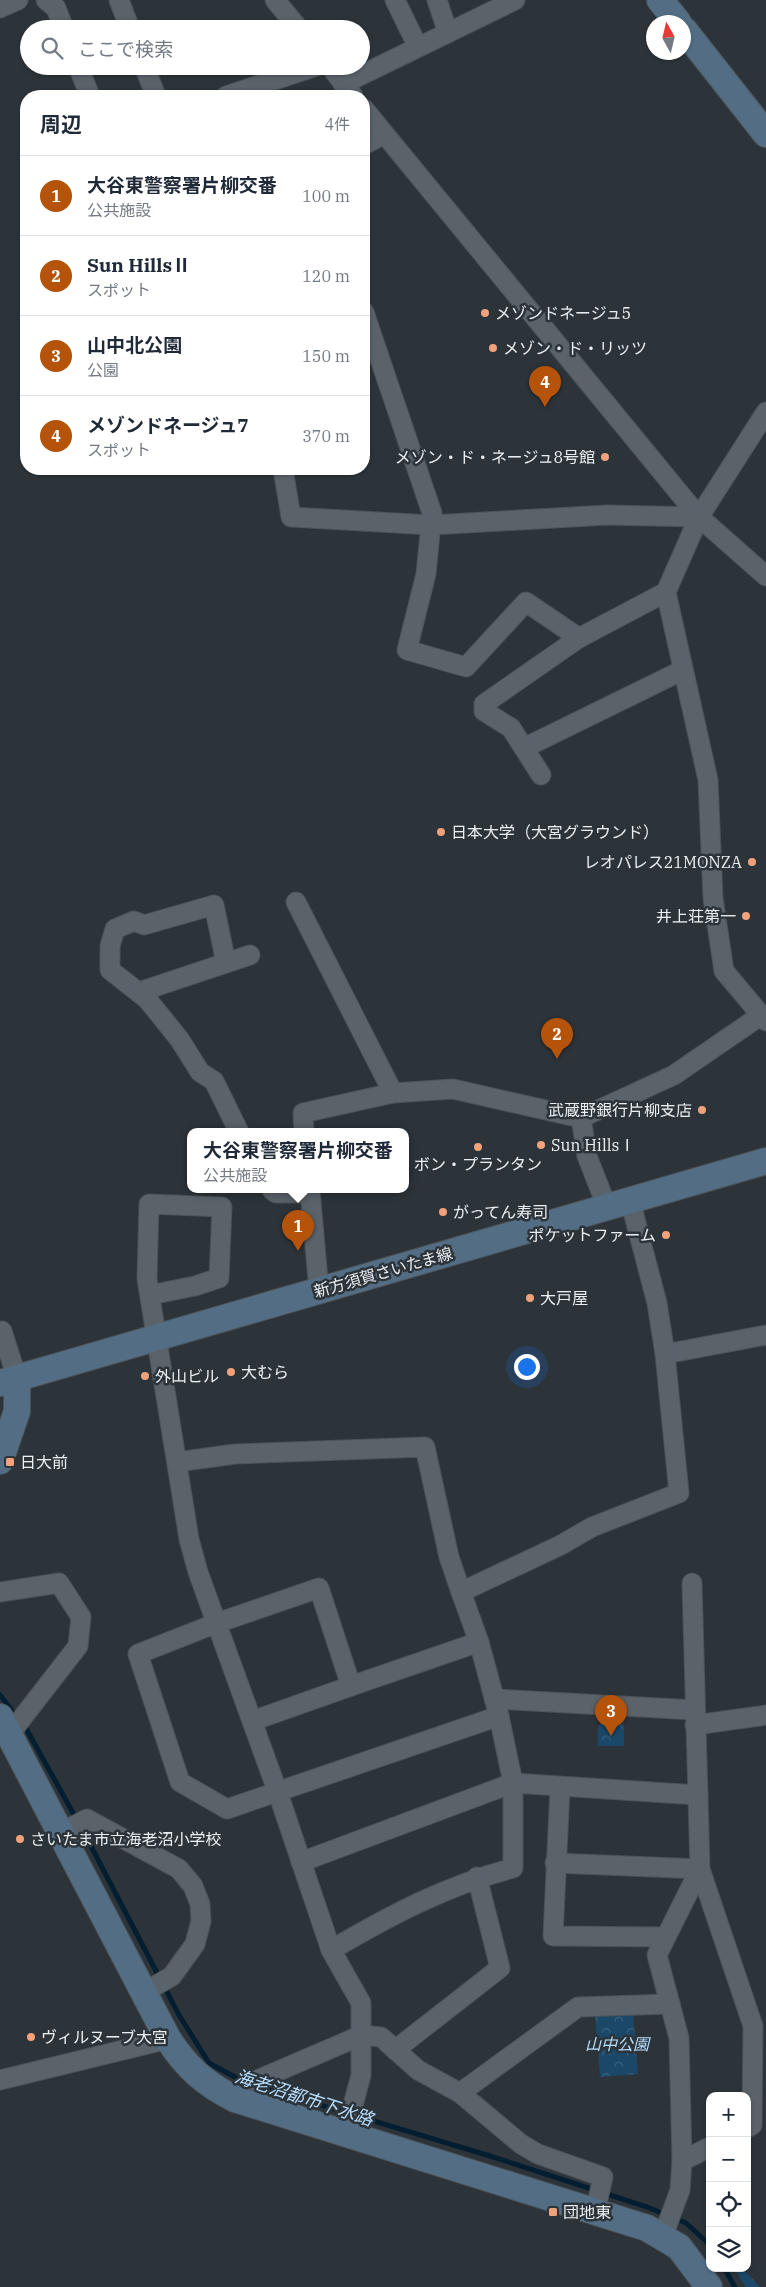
<!DOCTYPE html>
<html lang="ja">
<meta charset="utf-8">
<style>
:root{--surface:#fff;--page:#f6f6f7;--text:#1f2937;--muted:#747a83;--line:#e0e1e3;--accent:#b45309}
body{margin:0;font-family:"IBM Plex Serif","Noto Sans JP",serif;background:var(--page);color:var(--text)}
.controls{position:absolute;right:15px;bottom:15px;display:grid;overflow:hidden;border-radius:10px;box-shadow:0 1px 4px #0004}
.controls button{width:45px;height:45px;display:grid;place-items:center;padding:0;border:0;border-bottom:1px solid var(--line);background:var(--surface);color:var(--text);font:25px sans-serif}
.compass{position:absolute;left:646px;top:15px;width:45px;height:45px;border-radius:50%;background:var(--surface);box-shadow:0 1px 4px #0004;rotate:352deg}
.you{position:absolute;left:526px;top:1366px;width:18px;height:18px;margin:-12px;border:4px solid #fff;border-radius:50%;background:#1a73e8;box-shadow:0 0 0 8px #1a73e833}
.badge{display:grid;place-items:center;width:32px;height:32px;border-radius:50%;background:var(--accent);color:#fff;font-size:16px;font-weight:700}
.pin{position:absolute;translate:-50% -41px;filter:drop-shadow(0 1px 2px #0008)}
.pin::after{content:'';position:absolute;top:26px;width:18px;height:15px;background:inherit;clip-path:polygon(0 0,100% 0,50% 100%)}
.popup{position:absolute;left:187px;top:1128px;width:222px;height:65px;box-sizing:border-box;display:grid;place-content:center;border-radius:10px;background:var(--surface);filter:drop-shadow(0 1px 4px #0005);font-size:16px;white-space:nowrap;color:var(--muted)}
.popup b{font-size:19px;color:var(--text)}
.popup::after{content:'';position:absolute;left:50%;top:100%;margin-left:-10px;border:10px solid transparent;border-top-color:var(--surface)}
.list{margin:0;padding:0;list-style:none}
h2{display:flex;justify-content:space-between;align-items:center;height:65px;margin:0;padding:0 20px;font-size:21px}
h2 small{font-size:16px;font-weight:400;color:var(--muted)}
.list li{display:grid;grid-template-columns:32px 1fr auto;gap:15px;align-items:center;box-sizing:border-box;height:80px;padding:0 20px;border-top:1px solid var(--line)}
.list b{display:block;font-size:19px;white-space:nowrap}
.list p{margin:0;font-size:16px;white-space:nowrap;color:var(--muted)}
.list em{font-size:16px;font-style:normal;color:var(--muted)}
.icon{flex:none;width:28px;height:28px;fill:none;stroke:currentColor;stroke-width:2;stroke-linecap:round;stroke-linejoin:round}
.map{position:relative;flex:none;width:766px;height:2287px;overflow:hidden}
.search{position:absolute;background:var(--surface);box-shadow:0 1px 4px #0004;left:20px;top:20px;width:350px;height:55px;display:flex;align-items:center;gap:12px;box-sizing:border-box;padding:0 18px;border-radius:28px;color:var(--muted);font-size:19px}
.panel{position:absolute;background:var(--surface);box-shadow:0 1px 4px #0004;left:20px;top:90px;width:350px;height:385px;border-radius:20px}
.map>svg:first-child{display:block}
.park{fill:url(#park-crowns)}
.lines{fill:none;stroke-linecap:round;stroke-linejoin:round}
.stream{stroke:#041e31;stroke-width:5}
.street-casing{stroke:#4b5257;stroke-width:21}
.secondary-casing{stroke:#4b5257;stroke-width:28}
.street{stroke:#5a626a;stroke-width:19}
.secondary{stroke:#536e84;stroke-width:26}
.poi-dot{fill:#f1a27b;stroke:#2c343a;stroke-width:2}
.labels{text-anchor:middle;stroke-width:5;stroke-linejoin:round;paint-order:stroke}
.poi-label{font-size:16px;fill:#e9eef2;stroke:#2c343a;text-anchor:start}
.street-label{font-size:16px;fill:#e9eef2;stroke:#2c343a}
.park-label{font-size:16px;font-style:italic;fill:#b4dcfc;stroke:#2c343a}
.water-label{font-size:18px;font-style:italic;fill:#b5dcfc;stroke:#2c343a}
</style>
<div class="map">
<svg width="766" height="2287" viewBox="0 0 766 2287">
<defs>
<pattern id="park-crowns" width="20" height="18" patternUnits="userSpaceOnUse" patternTransform="scale(1.25)"><rect width="20" height="18" fill="#1b4869"/><path d="M2 6a3 3 0 1 1 6 0M12 15a3 3 0 1 1 6 0" fill="none" stroke="#3c637f"/></pattern>
</defs>
<rect width="100%" height="100%" fill="#2c343a"/>
<g class="park">
<path d="M613,1713h11v33h-26v-20z"/>
<path d="M633,2012l5,62 -38,3 -5,-62z"/>
<path d="M736,2268h6l18,19h-14l-11,-17z"/>
</g>
<g class="lines">
<g class="stream">
<path d="M0,1695l27,35 50,90"/>
<path d="M81,1827l98,188 30,48 35,19 246,74 157,51 39,16 24,22"/>
<path d="M724,2268l11,19"/>
</g>
<defs>
<g id="street">
<path d="M46,0l10,8 8,21"/>
<path d="M119,0l11,29"/>
<path d="M275,0l24,29"/>
<path d="M395,0l23,47"/>
<path d="M437,0l11,33"/>
<path d="M0,8l18,-8"/>
<path d="M78,66l12,30"/>
<path d="M144,66l12,30"/>
<path d="M330,66l23,30"/>
<path d="M343,84l172,-84"/>
<path d="M226,96l91,-30"/>
<path d="M364,109l335,408"/>
<path d="M364,145l20,-11"/>
<path d="M364,312l68,201 -6,61 -19,76 59,17 60,-65 53,36"/>
<path d="M766,412l-67,105 -33,75 42,188 5,118 11,73 42,50"/>
<path d="M283,469l8,48 140,8 176,-10 92,2 67,59"/>
<path d="M524,748l159,-78"/>
<path d="M541,775l-30,-47 -27,-17v-7l95,-66 87,-46"/>
<path d="M296,902l97,191 60,-4 128,29 93,-43 86,-59"/>
<path d="M226,963l-12,-58 -70,20 -10,-4 -19,8 -5,17v24l37,29 33,41 20,32 14,9 25,51"/>
<path d="M139,992l111,-37"/>
<path d="M581,1118l6,38 20,51"/>
<path d="M304,1132l-1,-19 90,-20"/>
<path d="M272,1190l4,3h34"/>
<path d="M310,1190l9,101"/>
<path d="M150,1295l45,-9 24,-8 3,-71 -73,-3 -2,75 42,260 9,33 80,221 53,157 30,53v72l-15,57"/>
<path d="M2,1331l15,47"/>
<path d="M665,1354l101,-19"/>
<path d="M177,1462l58,-8 190,-7 24,110 12,35"/>
<path d="M0,1592l59,-9 22,34 -3,29 -69,89"/>
<path d="M479,1642l-128,44 -32,-98 -102,35 -79,31 42,128 47,27 272,-93"/>
<path d="M494,1699l201,11"/>
<path d="M252,1721l99,-35"/>
<path d="M695,1725l71,-10"/>
<path d="M560,1788l-7,148 112,1"/>
<path d="M60,1833l27,-14 92,50 14,17 7,18 1,17 -6,23 -23,32 -29,17"/>
<path d="M301,1862l212,-79 185,12"/>
<path d="M555,1863l145,6 53,157 -1,99 -5,3"/>
<path d="M331,1950c60,-35 114,-64 182,-82v-85l-14,-67 -20,-74 -18,-50 100,-47 31,-18 87,-34 -14,-139 -8,-51 -27,-103"/>
<path d="M395,2050l105,-82 -23,-91"/>
<path d="M0,2080l168,-41"/>
<path d="M255,2081l107,-46 19,2 37,33 42,23 118,-86 92,-3"/>
<path d="M460,2093l61,51 17,10 65,23 -8,35"/>
<path d="M682,2161l28,-14"/>
<path d="M663,2236l17,-46 2,-29 -3,-123 -22,-83 43,-86 -8,-286"/>
</g>
<g id="secondary">
<path d="M660,0l18,22"/>
<path d="M684,30l82,104"/>
<path d="M0,1383l766,-222"/>
<path d="M0,1461l17,-50v-33"/>
<path d="M0,1717l168,322c18,28 37,45 67,60l412,129 32,19 30,40"/>
</g>
</defs>
<use href="#street" class="street-casing"/>
<use href="#secondary" class="secondary-casing"/>
<use href="#street" class="street"/>
<use href="#secondary" class="secondary"/>
</g>
<g class="poi-dot">
<circle cx="485" cy="313" r="5"/>
<circle cx="493" cy="348" r="5"/>
<circle cx="605" cy="457" r="5"/>
<circle cx="441" cy="832" r="5"/>
<circle cx="752" cy="862" r="5"/>
<circle cx="746" cy="916" r="5"/>
<circle cx="702" cy="1110" r="5"/>
<circle cx="541" cy="1145" r="5"/>
<circle cx="478" cy="1147" r="5"/>
<circle cx="443" cy="1212" r="5"/>
<circle cx="666" cy="1235" r="5"/>
<circle cx="530" cy="1298" r="5"/>
<circle cx="231" cy="1372" r="5"/>
<circle cx="145" cy="1376" r="5"/>
<rect x="5" y="1457" width="10" height="10" rx="2.5"/>
<circle cx="20" cy="1839" r="5"/>
<circle cx="31" cy="2037" r="5"/>
<rect x="548" y="2207" width="10" height="10" rx="2.5"/>
</g>
<g class="labels">
<g class="poi-label">
<text x="495" y="319">メゾンドネージュ5</text>
<text x="503" y="354">メゾン・ド・リッツ</text>
<text x="595" y="463" text-anchor="end">メゾン・ド・ネージュ8号館</text>
<text x="451" y="838">日本大学（大宮グラウンド）</text>
<text x="742" y="868" text-anchor="end">レオパレス21MONZA</text>
<text x="736" y="922" text-anchor="end">井上荘第一</text>
<text x="692" y="1116" text-anchor="end">武蔵野銀行片柳支店</text>
<text x="551" y="1151">Sun HillsⅠ</text>
<text x="478" y="1170" text-anchor="middle">ボン・プランタン</text>
<text x="453" y="1218">がってん寿司</text>
<text x="656" y="1241" text-anchor="end">ポケットファーム</text>
<text x="540" y="1304">大戸屋</text>
<text x="241" y="1378">大むら</text>
<text x="155" y="1382">外山ビル</text>
<text x="20" y="1468">日大前</text>
<text x="30" y="1845">さいたま市立海老沼小学校</text>
<text x="41" y="2043">ヴィルヌーブ大宮</text>
<text x="563" y="2218">団地東</text>
</g>
<g class="street-label">
<text transform="translate(383 1272) rotate(-16)" y="6">新方須賀さいたま線</text>
</g>
<g class="park-label">
<text x="617" y="2050">山中公園</text>
</g>
<g class="water-label">
<text transform="translate(304 2098) rotate(18)" y="6">海老沼都市下水路</text>
</g>
</g>
</svg>
<div class="controls">
<button>+</button>
<button>−</button>
<button><svg class="icon" aria-label="locate" viewBox="0 0 24 24"><circle cx="12" cy="12" r="6"/><path d="M12 2v4M12 18v4M2 12h4M18 12h4"/></svg></button>
<button><svg class="icon" aria-label="layers" viewBox="0 0 24 24"><path d="M12 4l9 5-9 5-9-5zM3 14l9 5 9-5"/></svg></button>
</div>
<svg class="compass" viewBox="-18 -18 36 36"><path d="M0-13l5 13h-10z" fill="#e53935"/><path d="M0 13l5-13h-10z" fill="#747a83"/></svg>
<div class="you"></div>
<div class="pin badge" style="left:298px;top:1251px">1</div>
<div class="popup"><b>大谷東警察署片柳交番</b>公共施設</div>
<div class="pin badge" style="left:557px;top:1059px">2</div>
<div class="pin badge" style="left:611px;top:1736px">3</div>
<div class="pin badge" style="left:545px;top:407px">4</div>
<div class="search"><svg class="icon" aria-label="search" viewBox="0 0 24 24"><circle cx="10" cy="10" r="6"/><path d="M15 15l6 6"/></svg>ここで検索</div>
<section class="panel">
<h2>周辺<small>4件</small></h2>
<ul class="list">
<li><span class="badge">1</span><div><b>大谷東警察署片柳交番</b><p>公共施設</p></div><em>100 m</em></li>
<li><span class="badge">2</span><div><b>Sun HillsⅡ</b><p>スポット</p></div><em>120 m</em></li>
<li><span class="badge">3</span><div><b>山中北公園</b><p>公園</p></div><em>150 m</em></li>
<li><span class="badge">4</span><div><b>メゾンドネージュ7</b><p>スポット</p></div><em>370 m</em></li>
</ul>
</section>
</div>
